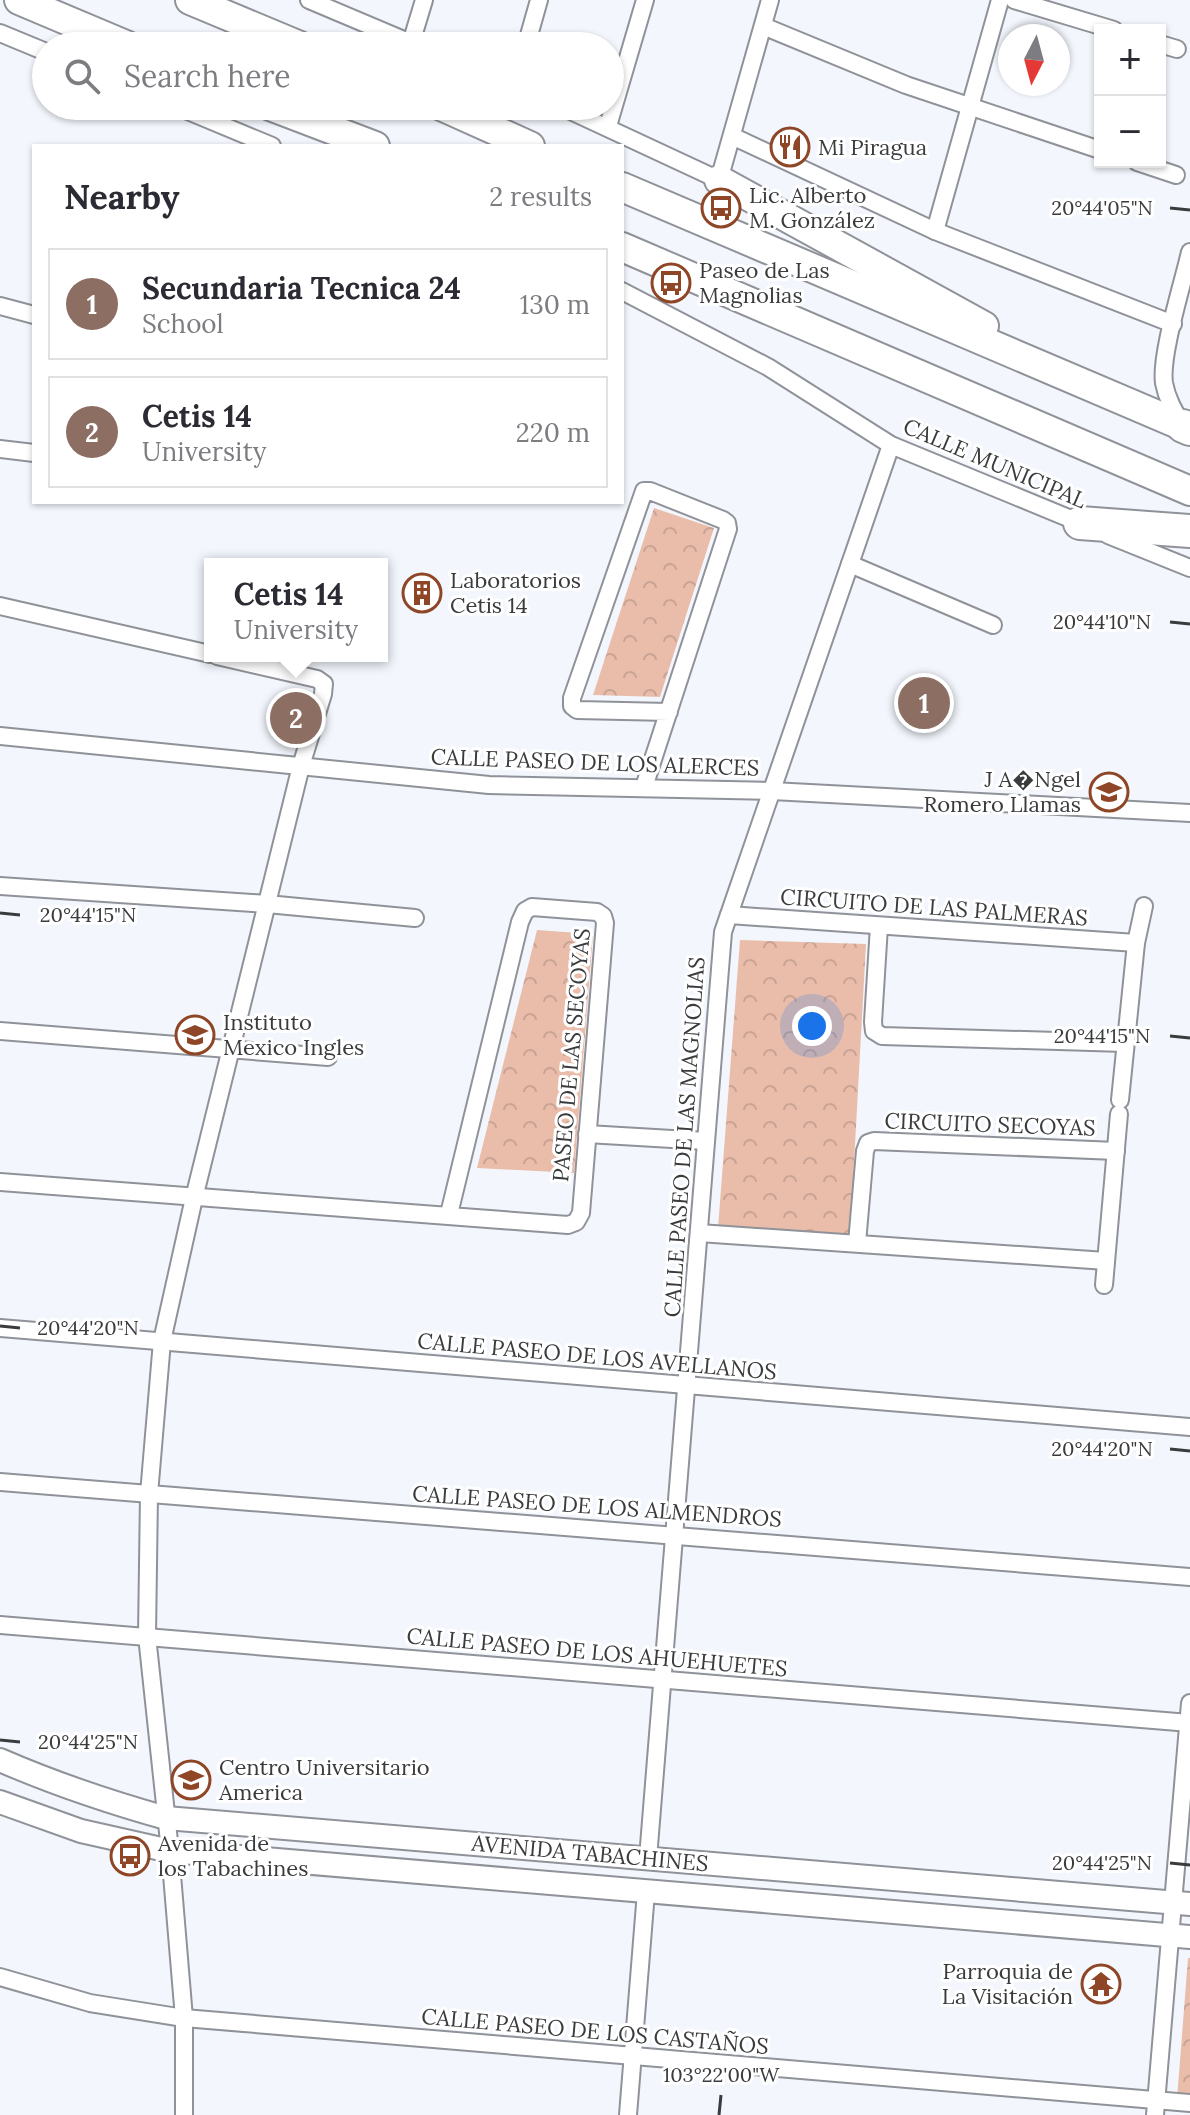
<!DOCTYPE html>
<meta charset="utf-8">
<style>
:root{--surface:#fff;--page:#f2f2f3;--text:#2b2b33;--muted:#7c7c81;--line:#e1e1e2;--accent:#0b8043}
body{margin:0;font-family:Lora,serif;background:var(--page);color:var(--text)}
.controls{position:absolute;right:24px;top:24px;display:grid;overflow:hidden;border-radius:0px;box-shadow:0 2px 6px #0004}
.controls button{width:72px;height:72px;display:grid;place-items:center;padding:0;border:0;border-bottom:2px solid var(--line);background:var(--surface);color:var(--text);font:40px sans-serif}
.compass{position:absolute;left:998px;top:24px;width:72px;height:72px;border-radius:50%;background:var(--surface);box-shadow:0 2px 6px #0004;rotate:186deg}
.you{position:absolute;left:812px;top:1026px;width:28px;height:28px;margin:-20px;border:6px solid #fff;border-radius:50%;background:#1a73e8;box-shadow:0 0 0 12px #1a73e833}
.badge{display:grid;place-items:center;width:52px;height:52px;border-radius:50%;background:var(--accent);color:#fff;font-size:26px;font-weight:700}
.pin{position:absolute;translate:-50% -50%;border:4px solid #fff;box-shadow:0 2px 8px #0006}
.popup{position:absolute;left:204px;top:558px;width:184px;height:104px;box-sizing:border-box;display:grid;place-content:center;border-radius:0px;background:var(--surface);filter:drop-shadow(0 2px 6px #0005);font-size:26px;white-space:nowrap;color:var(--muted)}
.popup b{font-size:30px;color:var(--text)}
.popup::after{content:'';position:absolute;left:50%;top:100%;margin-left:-16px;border:16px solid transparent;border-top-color:var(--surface)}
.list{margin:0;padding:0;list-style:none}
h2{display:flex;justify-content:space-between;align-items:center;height:104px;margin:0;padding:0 32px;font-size:34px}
h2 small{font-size:26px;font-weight:400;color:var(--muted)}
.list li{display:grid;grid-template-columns:52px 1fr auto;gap:24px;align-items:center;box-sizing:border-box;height:112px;margin:0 16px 16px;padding:0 16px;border:2px solid var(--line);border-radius:0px}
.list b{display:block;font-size:30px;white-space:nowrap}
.list p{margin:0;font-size:26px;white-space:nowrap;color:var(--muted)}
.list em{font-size:26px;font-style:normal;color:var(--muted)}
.icon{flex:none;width:44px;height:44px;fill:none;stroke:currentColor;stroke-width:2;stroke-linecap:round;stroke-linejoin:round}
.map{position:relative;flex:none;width:1190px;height:2115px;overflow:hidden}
.search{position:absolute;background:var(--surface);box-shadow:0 2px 6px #0004;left:32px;top:32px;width:592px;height:88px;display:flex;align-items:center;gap:20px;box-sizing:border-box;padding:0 28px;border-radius:44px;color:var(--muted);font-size:30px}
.panel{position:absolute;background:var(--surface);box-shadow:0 2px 6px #0004;left:32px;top:144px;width:592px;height:360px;border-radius:0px}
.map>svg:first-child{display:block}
.park{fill:url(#park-crowns)}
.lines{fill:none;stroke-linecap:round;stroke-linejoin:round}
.minor-casing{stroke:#8f9298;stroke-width:20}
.tertiary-casing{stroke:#8f9298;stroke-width:26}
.trunk-casing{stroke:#8f9298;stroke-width:32}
.motorway-casing{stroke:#8f9298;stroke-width:36}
.minor{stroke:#fff;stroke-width:16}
.tertiary{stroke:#fff;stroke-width:22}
.trunk{stroke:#fff;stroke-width:28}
.motorway{stroke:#fff;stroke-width:32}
.ticks{fill:none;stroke:#393b3d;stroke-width:3}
.labels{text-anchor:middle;stroke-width:6;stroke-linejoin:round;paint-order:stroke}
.poi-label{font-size:22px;fill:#393b3d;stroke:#fff;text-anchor:start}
.street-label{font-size:22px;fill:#393b3d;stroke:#fff}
.ticks-label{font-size:20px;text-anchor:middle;fill:#393b3d;stroke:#fff;stroke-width:6;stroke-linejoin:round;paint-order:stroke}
</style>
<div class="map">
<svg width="1190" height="2115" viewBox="0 0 1190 2115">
<defs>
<pattern id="park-crowns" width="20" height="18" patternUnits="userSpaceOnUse" patternTransform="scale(2)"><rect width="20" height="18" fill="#eabdab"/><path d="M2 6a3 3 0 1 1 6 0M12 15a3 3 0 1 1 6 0" fill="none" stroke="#c9a394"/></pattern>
</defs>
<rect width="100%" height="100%" fill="#f3f7fd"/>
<g class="park">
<path d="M654,508l60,20 -54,169 -67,-2z"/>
<path d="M537,930l56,4 -19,239 -97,-5z"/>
<path d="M740,940l126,4 -16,292 -132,-8z"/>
<path d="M1188,1958h2v142l-13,-1z"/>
</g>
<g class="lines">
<defs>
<g id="minor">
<path d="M309,0l109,46"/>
<path d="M1014,0l100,30"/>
<path d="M763,26l143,59 194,65"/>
<path d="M0,33l46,19"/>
<path d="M411,43l13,-43"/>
<path d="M1160,44l17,5"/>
<path d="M526,46l13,-46"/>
<path d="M176,106l96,40"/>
<path d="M560,106l159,74 51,-180"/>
<path d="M608,126l37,-126"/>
<path d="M732,136l203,95 238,93"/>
<path d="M1137,162l39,13"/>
<path d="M935,231l65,-231"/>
<path d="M622,291l146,76 123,78 192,79"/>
<path d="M0,306l34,9"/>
<path d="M1182,424c-8,-13 -15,-25 -18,-41 -4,-28 19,-100 26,-131"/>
<path d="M0,449l34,4"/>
<path d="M1108,535l82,33"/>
<path d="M850,564l143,61"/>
<path d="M0,606l210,48"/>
<path d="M0,736l489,49 283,6 418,22"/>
<path d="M644,787l84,-258 -1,-6 -4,-3 -73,-29h-6l-72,207v8l5,4 92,2"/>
<path d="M0,886l267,18 148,14"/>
<path d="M729,915l407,28"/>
<path d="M879,926l-6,96 1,9 8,5 243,7"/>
<path d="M0,1031l328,26"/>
<path d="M1120,1100l16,-157 8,-37"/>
<path d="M587,1134l119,7"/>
<path d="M0,1182l568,43 8,-3 5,-9 24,-290 -2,-7 -6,-4 -65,-5 -7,4 -5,11 -71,292"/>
<path d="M699,1233l407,28"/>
<path d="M857,1243l8,-92 3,-8 6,-2 242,10"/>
<path d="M1104,1285l15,-171"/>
<path d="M0,1328l1190,99"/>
<path d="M0,1482l1190,95"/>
<path d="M0,1625l1190,98"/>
<path d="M648,1858l75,-926 168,-487"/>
<path d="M0,1977l90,26 94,15 1006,85"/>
<path d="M184,2115v-97l-14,-167 -23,-215 2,-142 13,-153 32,-143 107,-432 22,-72 1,-10 -7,-5 -100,-23"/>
<path d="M628,2115l18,-223"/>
<path d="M1155,2115l35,-412"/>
</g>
<g id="tertiary">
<path d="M0,1760c55,24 109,42 166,58l1024,86"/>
<path d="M0,1802l81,29 89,20 1020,86"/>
</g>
<g id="trunk">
<path d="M19,0l109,46"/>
<path d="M190,0l110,46"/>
<path d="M270,106l105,40"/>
<path d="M441,106l89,40"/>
<path d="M719,180l265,146"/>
<path d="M622,187l561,239"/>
<path d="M622,247l568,244"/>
</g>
<g id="motorway">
<path d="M1183,426l7,3"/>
<path d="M1080,523l110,8"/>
</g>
</defs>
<use href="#minor" class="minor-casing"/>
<use href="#tertiary" class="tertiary-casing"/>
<use href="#trunk" class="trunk-casing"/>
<use href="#motorway" class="motorway-casing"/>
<use href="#minor" class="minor"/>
<use href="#tertiary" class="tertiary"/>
<use href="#trunk" class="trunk"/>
<use href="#motorway" class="motorway"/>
</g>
<path class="ticks" d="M1170,208l20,2M1170,622l20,2M0,913l20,2M1170,1036l20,2M0,1326l20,2M1170,1449l20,2M0,1740l20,2M1170,1863l20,2M719,2115l2,-20"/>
<defs>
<symbol id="restaurant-ring" viewBox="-11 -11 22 22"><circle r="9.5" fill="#fff" stroke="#8f4626" stroke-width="1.5"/><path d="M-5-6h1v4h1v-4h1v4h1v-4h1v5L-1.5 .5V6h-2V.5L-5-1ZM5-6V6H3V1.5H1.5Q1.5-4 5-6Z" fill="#8f4626"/></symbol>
<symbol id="bus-ring" viewBox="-11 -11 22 22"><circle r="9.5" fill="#fff" stroke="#8f4626" stroke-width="1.5"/><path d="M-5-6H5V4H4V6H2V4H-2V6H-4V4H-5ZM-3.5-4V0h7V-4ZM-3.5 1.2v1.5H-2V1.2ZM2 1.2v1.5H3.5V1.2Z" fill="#8f4626"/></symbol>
<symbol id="building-ring" viewBox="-11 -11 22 22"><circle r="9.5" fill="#fff" stroke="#8f4626" stroke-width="1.5"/><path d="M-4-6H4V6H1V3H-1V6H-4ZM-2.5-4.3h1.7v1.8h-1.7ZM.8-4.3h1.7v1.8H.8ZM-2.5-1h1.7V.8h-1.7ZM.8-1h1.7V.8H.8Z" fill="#8f4626"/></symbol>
<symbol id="school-ring" viewBox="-11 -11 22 22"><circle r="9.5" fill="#fff" stroke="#8f4626" stroke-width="1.5"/><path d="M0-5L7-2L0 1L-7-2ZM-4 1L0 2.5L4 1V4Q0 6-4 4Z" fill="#8f4626"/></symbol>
<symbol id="university-ring" viewBox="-11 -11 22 22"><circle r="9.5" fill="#fff" stroke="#8f4626" stroke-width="1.5"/><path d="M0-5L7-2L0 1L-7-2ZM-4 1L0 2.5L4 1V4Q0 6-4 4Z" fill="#8f4626"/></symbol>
<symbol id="temple-ring" viewBox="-11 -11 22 22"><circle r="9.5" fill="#fff" stroke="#8f4626" stroke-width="1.5"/><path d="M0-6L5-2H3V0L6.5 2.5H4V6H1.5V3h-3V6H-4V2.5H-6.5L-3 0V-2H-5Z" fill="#8f4626"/></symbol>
</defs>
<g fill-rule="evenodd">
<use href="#restaurant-ring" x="768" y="125" width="44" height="44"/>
<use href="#bus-ring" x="699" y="186" width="44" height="44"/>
<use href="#bus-ring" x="649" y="261" width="44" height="44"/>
<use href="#building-ring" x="400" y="571" width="44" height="44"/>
<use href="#school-ring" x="1087" y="770" width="44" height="44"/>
<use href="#school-ring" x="173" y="1013" width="44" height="44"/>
<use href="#university-ring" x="169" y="1758" width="44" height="44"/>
<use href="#bus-ring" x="108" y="1834" width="44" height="44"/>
<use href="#temple-ring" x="1079" y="1962" width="44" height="44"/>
</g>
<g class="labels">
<g class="poi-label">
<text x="818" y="155">Mi Piragua</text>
<text x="749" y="203">Lic. Alberto<tspan x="749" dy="25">M. González</tspan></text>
<text x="699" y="278">Paseo de Las<tspan x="699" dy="25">Magnolias</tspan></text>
<text x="450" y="588">Laboratorios<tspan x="450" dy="25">Cetis 14</tspan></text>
<text x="1081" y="787" text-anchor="end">J A�Ngel<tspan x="1081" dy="25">Romero Llamas</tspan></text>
<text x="223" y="1030">Instituto<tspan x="223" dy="25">Mexico Ingles</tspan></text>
<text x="219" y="1775">Centro Universitario<tspan x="219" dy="25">America</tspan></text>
<text x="158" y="1851">Avenida de<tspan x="158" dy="25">los Tabachines</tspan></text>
<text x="1073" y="1979" text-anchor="end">Parroquia de<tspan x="1073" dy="25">La Visitación</tspan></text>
</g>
<g class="street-label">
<text transform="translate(995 463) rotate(23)" y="8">CALLE MUNICIPAL</text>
<text transform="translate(595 762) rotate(2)" y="8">CALLE PASEO DE LOS ALERCES</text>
<text transform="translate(934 907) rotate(4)" y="8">CIRCUITO DE LAS PALMERAS</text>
<text transform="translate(571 1055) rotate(-85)" y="8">PASEO DE LAS SECOYAS</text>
<text transform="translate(990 1124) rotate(2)" y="8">CIRCUITO SECOYAS</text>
<text transform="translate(684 1137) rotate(-86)" y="8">CALLE PASEO DE LAS MAGNOLIAS</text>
<text transform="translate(597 1356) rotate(5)" y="8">CALLE PASEO DE LOS AVELLANOS</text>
<text transform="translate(597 1506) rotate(4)" y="8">CALLE PASEO DE LOS ALMENDROS</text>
<text transform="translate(597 1652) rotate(5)" y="8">CALLE PASEO DE LOS AHUEHUETES</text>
<text transform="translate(590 1853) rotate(5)" y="8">AVENIDA TABACHINES</text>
<text transform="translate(595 2031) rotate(5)" y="8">CALLE PASEO DE LOS CASTAÑOS</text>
</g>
</g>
<g class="ticks-label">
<text x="1102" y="215">20°44'05"N</text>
<text x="1102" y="629">20°44'10"N</text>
<text x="88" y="922">20°44'15"N</text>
<text x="1102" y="1043">20°44'15"N</text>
<text x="88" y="1335">20°44'20"N</text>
<text x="1102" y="1456">20°44'20"N</text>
<text x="88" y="1749">20°44'25"N</text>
<text x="1102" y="1870">20°44'25"N</text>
<text x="721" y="2082">103°22'00"W</text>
</g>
</svg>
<div class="controls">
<button>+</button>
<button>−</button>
</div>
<svg class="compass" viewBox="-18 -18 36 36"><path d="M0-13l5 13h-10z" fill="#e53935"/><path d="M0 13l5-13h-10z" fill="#7c7c81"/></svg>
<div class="you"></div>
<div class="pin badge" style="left:924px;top:703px;background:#8d6e63">1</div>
<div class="pin badge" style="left:296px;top:718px;background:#8d6e63">2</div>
<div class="popup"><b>Cetis 14</b>University</div>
<div class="search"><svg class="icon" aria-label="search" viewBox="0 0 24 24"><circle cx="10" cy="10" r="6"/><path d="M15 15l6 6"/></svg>Search here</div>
<section class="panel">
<h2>Nearby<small>2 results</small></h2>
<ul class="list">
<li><span class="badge" style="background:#8d6e63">1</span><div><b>Secundaria Tecnica 24</b><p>School</p></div><em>130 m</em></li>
<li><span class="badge" style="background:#8d6e63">2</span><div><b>Cetis 14</b><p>University</p></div><em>220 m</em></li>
</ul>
</section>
</div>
